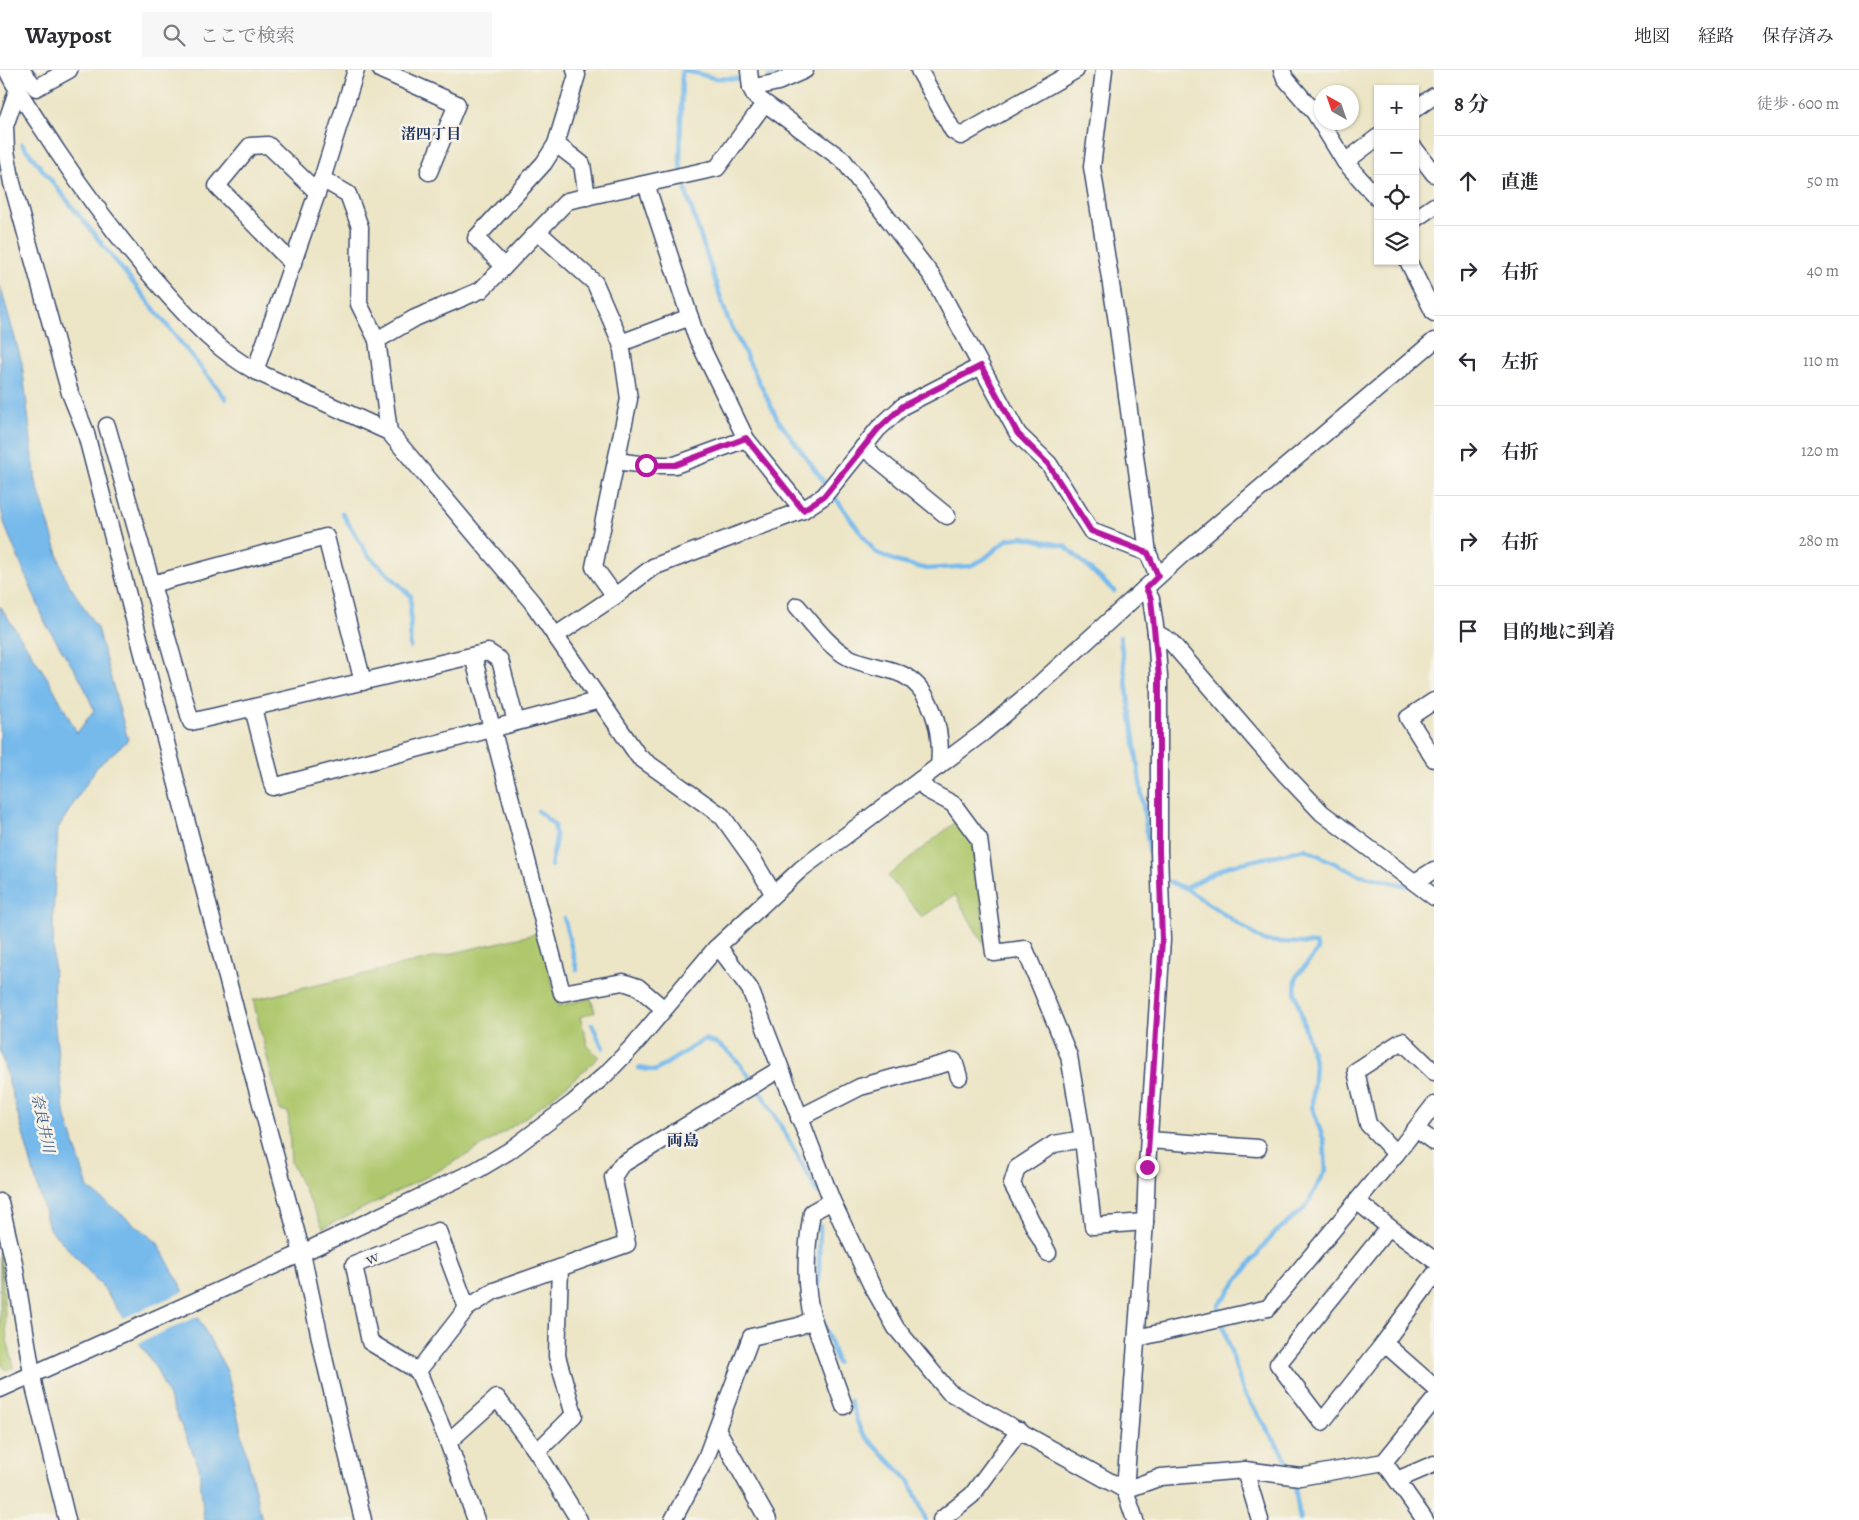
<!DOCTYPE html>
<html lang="ja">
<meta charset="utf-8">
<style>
:root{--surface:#fff;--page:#f7f7f7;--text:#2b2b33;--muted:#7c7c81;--line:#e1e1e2}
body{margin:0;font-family:Alegreya,"Noto Serif JP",serif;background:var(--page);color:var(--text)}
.controls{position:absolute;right:15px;top:15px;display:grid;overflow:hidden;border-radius:0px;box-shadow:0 1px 4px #0004}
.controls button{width:45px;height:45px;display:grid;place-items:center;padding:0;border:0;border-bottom:1px solid var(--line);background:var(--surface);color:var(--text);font:25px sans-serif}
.compass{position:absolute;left:1314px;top:15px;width:45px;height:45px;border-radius:50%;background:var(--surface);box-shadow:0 1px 4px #0004;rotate:320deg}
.stop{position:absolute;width:15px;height:15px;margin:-11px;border:4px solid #b5179e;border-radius:50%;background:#fff}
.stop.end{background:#b5179e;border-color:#fff;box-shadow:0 1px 5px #0008}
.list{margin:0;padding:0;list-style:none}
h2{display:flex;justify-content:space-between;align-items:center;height:65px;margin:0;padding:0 20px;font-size:21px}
h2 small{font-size:16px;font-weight:400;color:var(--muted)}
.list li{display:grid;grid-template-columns:32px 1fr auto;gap:15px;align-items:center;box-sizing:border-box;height:90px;padding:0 20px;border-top:1px solid var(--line)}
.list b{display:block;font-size:19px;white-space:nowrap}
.list em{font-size:16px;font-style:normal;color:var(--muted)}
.icon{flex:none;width:28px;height:28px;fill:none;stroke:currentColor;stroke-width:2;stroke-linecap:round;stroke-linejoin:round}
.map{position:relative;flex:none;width:1434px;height:1450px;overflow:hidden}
header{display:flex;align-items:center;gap:30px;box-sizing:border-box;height:70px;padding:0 25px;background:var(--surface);border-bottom:1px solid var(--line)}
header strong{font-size:24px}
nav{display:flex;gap:28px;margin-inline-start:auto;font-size:18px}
.search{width:350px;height:45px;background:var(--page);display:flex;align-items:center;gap:12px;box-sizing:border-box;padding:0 18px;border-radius:0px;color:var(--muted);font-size:19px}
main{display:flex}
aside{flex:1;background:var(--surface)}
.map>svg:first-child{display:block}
.green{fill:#afc86d;stroke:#657c66}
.water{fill:#76baec;stroke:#4874a5}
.pier{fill:#ece5c6}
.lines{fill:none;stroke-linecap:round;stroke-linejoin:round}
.stream{stroke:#76baec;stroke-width:4.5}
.minor-casing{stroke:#3a4a6e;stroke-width:19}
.minor{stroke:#fff;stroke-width:16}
.route{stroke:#b5179e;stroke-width:6}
.labels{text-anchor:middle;stroke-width:5;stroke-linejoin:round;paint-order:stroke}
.street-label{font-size:14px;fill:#1b2f5e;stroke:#f7f3e8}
.neighbourhood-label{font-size:15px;font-weight:bold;fill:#1b2f5e;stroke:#f7f3e8}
.water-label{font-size:15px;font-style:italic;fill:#325282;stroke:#f7f3e8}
.quarter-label{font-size:16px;font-weight:bold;fill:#1b2f5e;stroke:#f7f3e8}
</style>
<header>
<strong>Waypost</strong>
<div class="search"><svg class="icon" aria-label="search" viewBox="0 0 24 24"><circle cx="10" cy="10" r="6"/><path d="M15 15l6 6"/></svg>ここで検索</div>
<nav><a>地図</a><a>経路</a><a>保存済み</a></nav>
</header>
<main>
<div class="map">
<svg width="1434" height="1450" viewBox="0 0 1434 1450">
<rect width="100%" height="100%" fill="#f7f3e8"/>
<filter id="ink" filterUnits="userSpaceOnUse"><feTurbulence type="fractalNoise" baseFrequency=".02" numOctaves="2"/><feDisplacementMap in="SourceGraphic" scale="10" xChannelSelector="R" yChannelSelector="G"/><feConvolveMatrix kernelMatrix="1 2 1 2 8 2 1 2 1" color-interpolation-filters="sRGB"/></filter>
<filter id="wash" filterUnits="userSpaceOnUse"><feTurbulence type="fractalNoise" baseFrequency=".0096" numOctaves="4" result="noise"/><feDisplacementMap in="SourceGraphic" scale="20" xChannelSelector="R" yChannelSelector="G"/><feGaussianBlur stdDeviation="1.12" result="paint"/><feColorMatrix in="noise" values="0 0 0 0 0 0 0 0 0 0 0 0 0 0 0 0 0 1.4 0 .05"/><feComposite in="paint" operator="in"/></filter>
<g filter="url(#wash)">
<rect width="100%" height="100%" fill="#ece5c6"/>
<g class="green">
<path d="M958,750l16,23 12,98 -3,2 -28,-48 -33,22 -34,-41z"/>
<path d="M539,863l19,73 33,-8 4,14 -15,5 8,29 11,11c-34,31 -70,60 -109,84 -53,33 -111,59 -167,87l-32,-65 -3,-51 -8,-2 -27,-110z"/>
<path d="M0,1174l7,96 7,27 -8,3 -6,-8z"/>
</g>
<path class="water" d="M0,215l22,78 14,119 29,96 32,50 31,112 -31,27 -39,61 -5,90 1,99 10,94 24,77 69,54 70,129 35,149h-58l-5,-53 -42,-97 -54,-83 -54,-59 -49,-178v-444l50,76 27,51 17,-23 -11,-26 -37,-60 -41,-98 -5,-21z"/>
<path class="pier" d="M187,1220l14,25 -64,29 -16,-25z"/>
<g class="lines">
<g class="stream">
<path d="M682,0l-2,93 7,32 40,122 50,101 50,68"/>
<path d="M684,0l30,8 33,1"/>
<path d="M769,6l15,-6"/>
<path d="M22,74l204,255"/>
<path d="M831,422l44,60 23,10 29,7 43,-3 14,-7 24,-20 15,-2 42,9 49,45"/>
<path d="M342,443l26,42 43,41 -1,51"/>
<path d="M1120,567l31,226"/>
<path d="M538,741l16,14 2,13 -5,28"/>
<path d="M1170,812l15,6 79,53 52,3 2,6 -22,27 -1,15 20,72 -3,43 12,34 2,29 -21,38 -33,27 -54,71 2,9"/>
<path d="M1185,818l43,-22 77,-17 52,25 51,12"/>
<path d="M564,848l13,52"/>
<path d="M592,954l11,24"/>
<path d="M639,998l16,3 50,-32c4,2 10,3 14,6 33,19 79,113 99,148"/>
<path d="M820,1156l-2,80 19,57"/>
<path d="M1222,1252l21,69 51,81"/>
<path d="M850,1331l11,31 49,50 16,38"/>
<path d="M1294,1410l6,40"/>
</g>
</g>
</g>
<g filter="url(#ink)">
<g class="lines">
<defs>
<g id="minor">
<path d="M7,0c14,29 33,54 50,81 34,51 71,100 112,145 26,29 51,56 86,75l134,61 143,170 107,155 83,59 32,45 19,32"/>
<path d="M21,0l15,18 33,-18"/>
<path d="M381,0l76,34 -28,68"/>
<path d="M919,0l34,61 8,5 115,-66"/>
<path d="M1104,0l-12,97 26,161 30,225 10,23"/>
<path d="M1282,0l3,8 30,35 30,49 33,-25"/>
<path d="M749,1l2,17 4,8 88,64 89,116 86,158 31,30 42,67 57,22"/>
<path d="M751,18l27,-6 27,-12"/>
<path d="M17,21l-12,35 1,25 6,32 58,210 15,37 152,586 65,237 23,109 38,158"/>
<path d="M1415,39l19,-13"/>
<path d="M556,74l26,20 5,33"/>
<path d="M1415,79l19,25"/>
<path d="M1345,92l33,37"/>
<path d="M322,109l26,15 12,33 -1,77 18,36"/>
<path d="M646,114l50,152 50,103 57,71"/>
<path d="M1415,149l19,-13"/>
<path d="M538,162l57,51 26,60 8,56 -35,168 21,29"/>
<path d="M1408,191l26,52"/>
<path d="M293,194l-76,-78 33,-40 18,-1 49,47"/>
<path d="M504,197l63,-66 150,-33 47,-64"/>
<path d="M621,273l69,-26"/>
<path d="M255,301l67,-192 34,-109"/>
<path d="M107,356l84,296 297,-70 12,8 16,62"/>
<path d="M389,362l-12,-92 38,-22 66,-28 23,-23 -28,-29 68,-75 12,-19 21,-69 -2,-5"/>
<path d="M863,377l84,69"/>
<path d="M616,391l30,4h29l71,-26"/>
<path d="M152,514l174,-47 37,145"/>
<path d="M797,536c15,17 31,40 51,51 14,8 33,9 48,15 36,12 47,60 43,94"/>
<path d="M1156,563l14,8 116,134 36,38 112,84"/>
<path d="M555,566l60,-40 38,-29 150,-57 21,-14 54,-67 25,-23 78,-40"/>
<path d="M473,586l89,337 61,-11 15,5 26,22"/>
<path d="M1434,631l-26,17 26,41"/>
<path d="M253,638l20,79 327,-87"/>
<path d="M920,710l7,10 26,14 26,35 15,114 31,-4 44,107 14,83 10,87 52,-4"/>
<path d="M1415,812l19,-12"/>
<path d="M716,878l8,6 26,35 82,212 39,83 25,44 53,64 176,98 36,-13 84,-7 55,7 84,-15 41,58"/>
<path d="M1434,1002l-32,-31 -46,30 12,53 28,30 38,-49"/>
<path d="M799,1048l61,-31 94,-26 5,16"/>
<path d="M1416,1059l18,13"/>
<path d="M1149,1070l109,8"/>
<path d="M0,1132l14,61 20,123 33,134"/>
<path d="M1358,1132l31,25"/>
<path d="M1048,1183l-36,-69 5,-16 37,-24 29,-5"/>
<path d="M1434,1190l-45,-33 -111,137 44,58 62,-79 50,-68"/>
<path d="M813,1249l31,87"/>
<path d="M1137,1268l131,-30 128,-154"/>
<path d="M1384,1273l50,44"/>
<path d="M418,1301l49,-63 27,-17 133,-47 -14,-67 8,-12 159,-96"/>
<path d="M418,1301l-48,-29 -16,-77 84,-34 29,77"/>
<path d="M418,1301l30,71 28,78"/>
<path d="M0,1319l302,-136 175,-83 32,-19 64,-48 32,-28 29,-30 82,-97 85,-79 183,-137 50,-43 151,-137 249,-211"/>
<path d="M717,1359l51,91"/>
<path d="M448,1372l49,-44 40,54 42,68"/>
<path d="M537,1382l37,-37 -17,-59 3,-88"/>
<path d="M1384,1392l50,-62"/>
<path d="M1245,1400l15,50"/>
<path d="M1397,1410l37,-16"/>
<path d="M673,1450l33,-62 45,-121 48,-11 14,-7c-10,-34 -7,-72 -1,-107l20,-11"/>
<path d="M941,1450l31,-25 48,-65"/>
<path d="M1135,1450l-10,-30 20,-268 2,-55 15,-227 -3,-89v-174l-3,-44 -5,-34 -6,-11"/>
</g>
</defs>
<use href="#minor" class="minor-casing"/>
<use href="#minor" class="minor"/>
</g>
</g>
<g class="lines" filter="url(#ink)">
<path class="route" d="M646,395h29l71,-27 57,72 21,-14 54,-67 25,-23 78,-40 37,68 30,30 43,67 57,22 10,23 -12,12 5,11 8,78v174l3,89 -15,227"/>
</g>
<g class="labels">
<g class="street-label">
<text transform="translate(372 1188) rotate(-22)" y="5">ｗ</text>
</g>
<g class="neighbourhood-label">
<text x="431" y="69">渚四丁目</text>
</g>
<g class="water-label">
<text transform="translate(43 1053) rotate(78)" y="5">奈良井川</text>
</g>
<g class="quarter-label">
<text x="683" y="1076">両島</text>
</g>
</g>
</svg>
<div class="controls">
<button>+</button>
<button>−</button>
<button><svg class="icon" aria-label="locate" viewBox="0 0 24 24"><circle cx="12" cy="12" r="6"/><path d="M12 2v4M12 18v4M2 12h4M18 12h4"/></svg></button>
<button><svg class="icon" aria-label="layers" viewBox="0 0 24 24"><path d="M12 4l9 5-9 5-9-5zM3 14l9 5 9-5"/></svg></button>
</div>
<svg class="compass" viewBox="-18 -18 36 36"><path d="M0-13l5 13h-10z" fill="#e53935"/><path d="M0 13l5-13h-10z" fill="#7c7c81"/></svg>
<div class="stop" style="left:646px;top:395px"></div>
<div class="stop end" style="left:1147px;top:1097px"></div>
</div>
<aside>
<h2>8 分<small>徒歩 · 600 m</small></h2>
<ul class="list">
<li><svg class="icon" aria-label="ahead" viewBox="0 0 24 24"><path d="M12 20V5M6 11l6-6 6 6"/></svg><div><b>直進</b></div><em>50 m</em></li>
<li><svg class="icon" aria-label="right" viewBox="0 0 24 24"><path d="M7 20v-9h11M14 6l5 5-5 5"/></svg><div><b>右折</b></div><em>40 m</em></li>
<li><svg class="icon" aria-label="left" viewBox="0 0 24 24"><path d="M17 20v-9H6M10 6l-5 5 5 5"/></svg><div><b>左折</b></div><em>110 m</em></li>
<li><svg class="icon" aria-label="right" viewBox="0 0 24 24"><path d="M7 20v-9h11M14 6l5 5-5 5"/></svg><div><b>右折</b></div><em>120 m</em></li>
<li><svg class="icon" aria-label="right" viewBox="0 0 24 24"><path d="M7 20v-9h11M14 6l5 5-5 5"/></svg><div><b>右折</b></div><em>280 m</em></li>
<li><svg class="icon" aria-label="arrive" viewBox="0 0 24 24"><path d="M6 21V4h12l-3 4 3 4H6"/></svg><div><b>目的地に到着</b></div></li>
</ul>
</aside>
</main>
